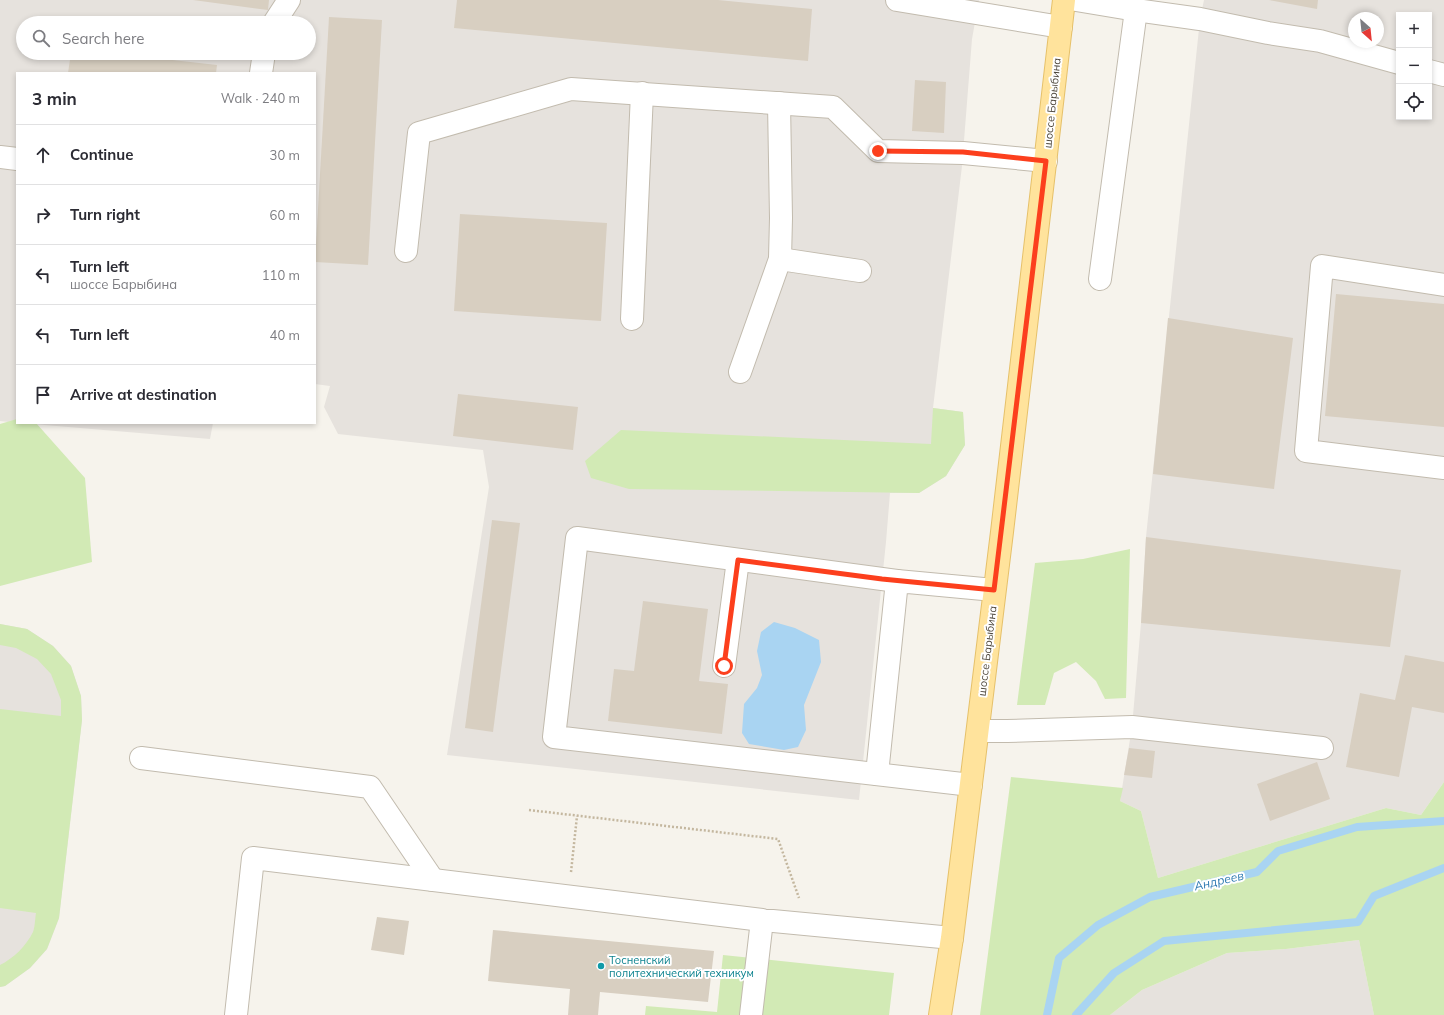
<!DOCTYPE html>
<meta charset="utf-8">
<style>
:root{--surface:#fff;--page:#f7f7f7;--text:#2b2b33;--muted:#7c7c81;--line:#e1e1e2}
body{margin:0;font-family:Mulish,sans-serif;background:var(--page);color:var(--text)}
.controls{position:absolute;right:12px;top:12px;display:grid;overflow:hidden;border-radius:0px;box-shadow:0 2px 6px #0003}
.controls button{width:36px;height:36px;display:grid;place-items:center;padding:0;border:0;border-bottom:1px solid var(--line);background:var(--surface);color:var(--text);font:20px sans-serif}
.compass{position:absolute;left:1348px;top:12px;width:36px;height:36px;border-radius:50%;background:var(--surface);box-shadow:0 2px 6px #0003;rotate:153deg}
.stop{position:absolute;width:12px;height:12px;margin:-9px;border:3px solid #fc3f1d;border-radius:50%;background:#fff}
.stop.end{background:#fc3f1d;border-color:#fff;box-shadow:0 1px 4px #0008}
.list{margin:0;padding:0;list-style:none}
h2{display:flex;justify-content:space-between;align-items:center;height:52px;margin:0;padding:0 16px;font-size:17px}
h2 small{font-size:13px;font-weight:400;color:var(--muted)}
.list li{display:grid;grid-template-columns:26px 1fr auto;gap:12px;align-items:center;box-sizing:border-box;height:60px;padding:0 16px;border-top:1px solid var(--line)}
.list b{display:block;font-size:15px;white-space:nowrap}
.list p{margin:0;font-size:13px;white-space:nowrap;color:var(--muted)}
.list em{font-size:13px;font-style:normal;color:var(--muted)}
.icon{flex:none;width:22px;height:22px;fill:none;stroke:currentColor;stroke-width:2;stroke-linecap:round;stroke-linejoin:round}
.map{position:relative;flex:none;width:1444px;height:1015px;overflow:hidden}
.search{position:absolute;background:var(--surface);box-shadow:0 2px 6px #0003;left:16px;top:16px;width:300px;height:44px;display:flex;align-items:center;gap:10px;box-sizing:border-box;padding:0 14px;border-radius:22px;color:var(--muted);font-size:15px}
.panel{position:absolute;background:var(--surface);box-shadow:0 2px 6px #0003;left:16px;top:72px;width:300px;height:352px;border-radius:0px}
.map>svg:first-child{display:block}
.industrial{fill:#e6e2dd;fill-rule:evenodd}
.green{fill:#d2eab5}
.water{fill:#a9d4f2}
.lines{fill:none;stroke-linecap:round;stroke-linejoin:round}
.stream{stroke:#a9d4f2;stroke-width:8}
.building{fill:#d8cfc1}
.minor-casing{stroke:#c2bbae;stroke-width:24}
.major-casing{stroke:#e6c16a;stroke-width:24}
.path{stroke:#c4b79f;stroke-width:2.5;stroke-dasharray:2 2;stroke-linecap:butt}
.minor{stroke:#fff;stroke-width:22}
.major{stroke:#ffe39c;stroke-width:22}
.route{stroke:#fc3f1d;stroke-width:5}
.culture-dot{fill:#0f9aa8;stroke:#fff;stroke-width:1.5}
.labels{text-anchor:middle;stroke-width:4;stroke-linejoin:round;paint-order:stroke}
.street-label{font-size:11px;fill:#4b4439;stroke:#fff}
.culture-label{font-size:11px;fill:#0d838f;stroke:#fff;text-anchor:start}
.water-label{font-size:12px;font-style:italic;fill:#2e7ab2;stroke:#fff}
</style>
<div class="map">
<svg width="1444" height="1015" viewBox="0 0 1444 1015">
<rect width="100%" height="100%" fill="#f6f3ec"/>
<g class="industrial">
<path d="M0,0h979l-7,39 -10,127 -29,242 30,4 2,33 -19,31 -27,17h-29l-4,49 -27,258 -412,-45 42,-268 -6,-37 -145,-16 -14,-27 6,-21 -15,-2v-311h-298v350l-17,-2zM23,23h286v30h-286z"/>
<path d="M1204,0h240v782l-23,33 -35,-7 -228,70 -17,-67 -21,-10 12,-74 9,-104 5,-86 54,-518zM1399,15h30v102h-30zM1354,18h24v24h-24z"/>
<path d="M21,423h192l-3,16z"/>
<path d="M0,624l27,5 26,17 18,20 10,30 1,24 -23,198 -12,31 -17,19 -25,18 -5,1z"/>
<path d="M1359,940l15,75h-264l32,-25 85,-37 59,-4z"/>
</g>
<g class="green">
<path d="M933,408l30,4 2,33 -19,31 -27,17 -290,-4 -38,-11 -6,-17 36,-31 310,14z"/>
<path d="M17,419v4h19l49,55 7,84 -92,24v-162z"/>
<path d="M1130,549l-4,149 -21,1 -9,-18 -20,-19 -22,11 -9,32h-28l18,-142 48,-4z"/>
<path d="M0,624l27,5 26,17 18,20 10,30 1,24 -23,198 -12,31 -17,19 -25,18 -5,1v-22c14,-7 26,-19 33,-33 2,-5 2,-13 3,-19l-36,-5v-199l61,7v-16l-10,-26 -14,-15 -21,-11 -16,-3z"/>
<path d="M1011,777l112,11 -3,13 21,10 17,67 228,-70 35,7 23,-33v233h-70l-15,-75 -73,9 -59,4 -85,37 -32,25h-130z"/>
<path d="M723,955l171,18 -5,42h-244l1,-9 71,6z"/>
</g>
<path class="water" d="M774,622l21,6 24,12 2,22 -17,43 2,25 -8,17 -14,3 -35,-6 -7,-11 2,-29 13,-16 5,-13 -5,-24 4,-19z"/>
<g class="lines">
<g class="stream">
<path d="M1047,1015l12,-57 39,-33 52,-28 107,-25 21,-21 79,-24 87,-6"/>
<path d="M1076,1015l38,-42 50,-32 194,-19 16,-26 70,-28"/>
</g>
</g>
<g class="building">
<path d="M193,0h76l-1,10z"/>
<path d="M457,0h261l94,9 -4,52 -354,-33z"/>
<path d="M1269,0h49l-1,9z"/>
<path d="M329,17l53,3 -14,245 -53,-3z"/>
<path d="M71,53h39l107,12 -1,8h-148z"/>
<path d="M915,80l31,2 -2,51 -32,-2z"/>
<path d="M460,214l147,9 -6,98 -147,-10z"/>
<path d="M1336,294l108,10v123l-119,-11z"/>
<path d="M1168,318l125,20 -19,151 -121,-15z"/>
<path d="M458,394l120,13 -5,43 -120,-14z"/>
<path d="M492,520l28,3 -27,209 -28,-4z"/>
<path d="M1146,537l255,33 -11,77 -249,-24z"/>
<path d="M643,601l65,8 -9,72 29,3 -6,50 -114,-13 6,-52 20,2z"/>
<path d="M1405,655l39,7v51l-32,-6 -13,70 -53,-10 14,-74 35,7z"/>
<path d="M1129,748l26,3 -3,27 -28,-3z"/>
<path d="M1317,762l13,37 -60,22 -13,-37z"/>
<path d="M377,917l32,4 -5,34 -33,-5z"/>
<path d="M493,930l221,21 -6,51 -108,-10 -2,23h-30l2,-26 -82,-8z"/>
</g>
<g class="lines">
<defs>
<g id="minor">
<path d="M897,0l164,27"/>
<path d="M1076,0l60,10 64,9 68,14 52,8 79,22"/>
<path d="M274,23l15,-23"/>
<path d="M1429,71l15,4"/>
<path d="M261,73l3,-20"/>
<path d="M0,157l17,2"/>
<path d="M406,251l13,-118 152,-44 262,18 45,44 85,2 83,8"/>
<path d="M780,259l80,12"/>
<path d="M1100,279l36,-269"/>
<path d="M1444,285l-122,-19 -16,185 138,17"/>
<path d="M632,319l10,-226"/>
<path d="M740,372l40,-113 1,-41 -2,-115"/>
<path d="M897,581l-320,-43 -23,199 417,48"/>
<path d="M724,666l14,-106"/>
<path d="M978,731h29l125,-4 190,21"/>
<path d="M141,758l229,29 63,93"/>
<path d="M877,774l20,-193 97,9"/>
<path d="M236,1015l17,-157 509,62 190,18"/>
<path d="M751,1015l11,-95"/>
</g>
<path id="major" d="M940,1015l12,-77 50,-406 62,-532"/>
</defs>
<use href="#minor" class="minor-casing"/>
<use href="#major" class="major-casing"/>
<g class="path">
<path d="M529,810l249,29 21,59"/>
<path d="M571,872l6,-56"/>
</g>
<use href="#minor" class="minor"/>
<use href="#major" class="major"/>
</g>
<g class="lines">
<path class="route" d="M724,666l14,-106 144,19 112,11 52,-429 -83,-9 -85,-1"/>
</g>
<circle class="culture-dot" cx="601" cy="966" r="4"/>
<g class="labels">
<g class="street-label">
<text transform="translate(1052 103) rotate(-84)" y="4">шоссе Барыбина</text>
<text transform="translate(987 651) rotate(-83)" y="4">шоссе Барыбина</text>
</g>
<g class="culture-label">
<text x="609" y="964">Тосненский<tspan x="609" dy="13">политехнический техникум</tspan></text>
</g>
<g class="water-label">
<text transform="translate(1219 881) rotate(-13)" y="4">Андреев</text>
</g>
</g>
</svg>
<div class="controls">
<button>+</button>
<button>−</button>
<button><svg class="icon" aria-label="locate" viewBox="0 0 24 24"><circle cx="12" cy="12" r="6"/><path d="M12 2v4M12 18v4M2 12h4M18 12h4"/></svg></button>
</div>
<svg class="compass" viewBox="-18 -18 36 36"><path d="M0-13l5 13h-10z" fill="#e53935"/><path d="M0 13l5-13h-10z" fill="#7c7c81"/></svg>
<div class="stop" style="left:724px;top:666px"></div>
<div class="stop end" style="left:878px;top:151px"></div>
<div class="search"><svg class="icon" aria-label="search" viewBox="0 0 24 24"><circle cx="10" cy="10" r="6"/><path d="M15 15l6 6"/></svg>Search here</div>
<section class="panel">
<h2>3 min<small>Walk · 240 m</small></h2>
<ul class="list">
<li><svg class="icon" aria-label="ahead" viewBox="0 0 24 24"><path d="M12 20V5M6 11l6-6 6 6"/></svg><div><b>Continue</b></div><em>30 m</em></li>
<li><svg class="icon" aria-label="right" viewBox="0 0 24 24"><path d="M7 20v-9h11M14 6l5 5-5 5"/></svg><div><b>Turn right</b></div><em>60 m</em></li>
<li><svg class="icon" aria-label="left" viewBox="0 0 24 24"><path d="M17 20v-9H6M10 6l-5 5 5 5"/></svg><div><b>Turn left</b><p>шоссе Барыбина</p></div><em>110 m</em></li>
<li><svg class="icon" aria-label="left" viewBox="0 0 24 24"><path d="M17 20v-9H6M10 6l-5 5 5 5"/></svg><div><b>Turn left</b></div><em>40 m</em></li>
<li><svg class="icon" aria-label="arrive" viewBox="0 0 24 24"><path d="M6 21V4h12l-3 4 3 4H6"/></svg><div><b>Arrive at destination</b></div></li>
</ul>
</section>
</div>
